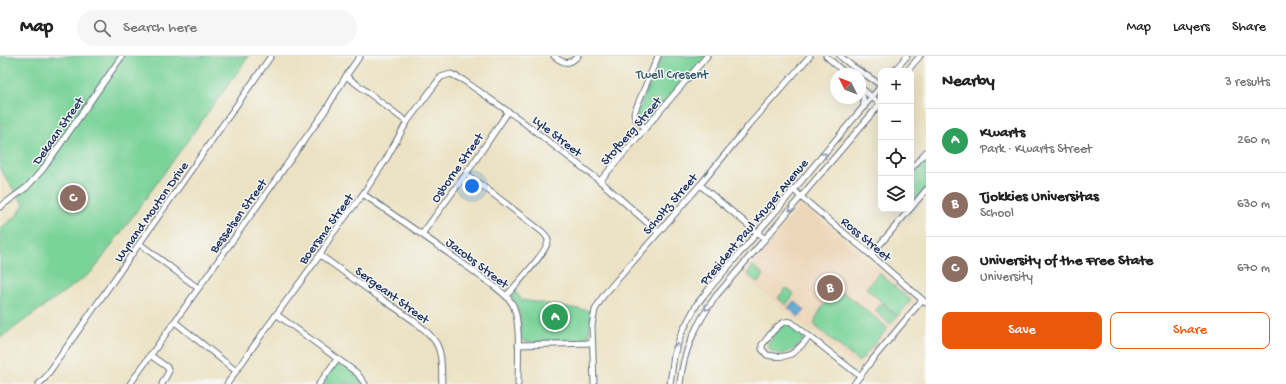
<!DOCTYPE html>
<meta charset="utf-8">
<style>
:root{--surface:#fff;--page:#f6f6f6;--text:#222;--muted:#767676;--line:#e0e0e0;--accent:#ea580c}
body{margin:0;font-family:"Gochi Hand",sans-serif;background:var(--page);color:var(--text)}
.controls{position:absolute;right:12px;top:12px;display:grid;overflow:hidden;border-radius:8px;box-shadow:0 4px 16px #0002}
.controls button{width:36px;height:36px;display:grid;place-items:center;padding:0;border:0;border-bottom:1px solid var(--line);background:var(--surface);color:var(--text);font:20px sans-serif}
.compass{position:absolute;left:830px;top:12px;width:36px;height:36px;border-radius:50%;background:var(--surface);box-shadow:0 4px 16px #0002;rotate:312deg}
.you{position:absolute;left:472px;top:130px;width:14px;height:14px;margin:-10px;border:3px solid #fff;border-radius:50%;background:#1a73e8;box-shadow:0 0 0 6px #1a73e833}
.badge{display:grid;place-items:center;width:26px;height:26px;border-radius:50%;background:var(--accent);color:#fff;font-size:13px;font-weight:700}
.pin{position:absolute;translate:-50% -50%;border:2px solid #fff;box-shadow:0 1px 4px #0006}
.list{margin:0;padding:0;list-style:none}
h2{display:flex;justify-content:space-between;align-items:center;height:52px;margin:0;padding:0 16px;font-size:17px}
h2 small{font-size:13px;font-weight:400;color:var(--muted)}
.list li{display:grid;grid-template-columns:26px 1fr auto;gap:12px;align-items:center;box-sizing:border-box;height:64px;padding:0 16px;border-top:1px solid var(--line)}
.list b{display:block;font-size:15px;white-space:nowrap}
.list p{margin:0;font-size:13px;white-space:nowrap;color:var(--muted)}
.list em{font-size:13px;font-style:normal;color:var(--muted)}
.actions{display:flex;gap:8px;padding:12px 16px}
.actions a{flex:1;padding:9px 0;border:1px solid var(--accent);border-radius:8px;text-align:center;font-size:14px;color:var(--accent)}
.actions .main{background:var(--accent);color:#fff}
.icon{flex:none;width:22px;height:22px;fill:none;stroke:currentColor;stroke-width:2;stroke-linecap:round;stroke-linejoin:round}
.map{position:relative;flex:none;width:926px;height:328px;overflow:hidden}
header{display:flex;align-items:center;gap:24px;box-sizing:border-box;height:56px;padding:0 20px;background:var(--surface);border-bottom:1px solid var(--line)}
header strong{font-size:19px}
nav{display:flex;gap:22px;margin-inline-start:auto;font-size:14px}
.search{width:280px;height:36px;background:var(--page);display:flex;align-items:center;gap:10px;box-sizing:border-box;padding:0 14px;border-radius:22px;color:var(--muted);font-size:15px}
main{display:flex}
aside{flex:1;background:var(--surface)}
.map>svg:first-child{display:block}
.built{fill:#edd7bb}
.green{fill:#7ad399;stroke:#4a817c}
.water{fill:#5aa9d4;stroke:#3a6c99}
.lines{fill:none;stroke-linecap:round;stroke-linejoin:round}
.minor-casing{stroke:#646e81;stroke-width:7}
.minor{stroke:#fff;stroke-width:5}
.oneway{stroke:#8d97ae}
.labels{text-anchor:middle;stroke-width:3;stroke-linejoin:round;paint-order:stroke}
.park-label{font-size:13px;fill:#33586d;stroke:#f6f6f2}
.street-label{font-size:13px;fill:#1b2f5e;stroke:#f6f6f2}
</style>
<header>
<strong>Map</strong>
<div class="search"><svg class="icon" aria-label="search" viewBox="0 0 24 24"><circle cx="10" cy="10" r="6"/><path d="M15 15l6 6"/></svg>Search here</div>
<nav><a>Map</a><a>Layers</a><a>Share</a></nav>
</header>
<main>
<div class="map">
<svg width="926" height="328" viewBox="0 0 926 328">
<rect width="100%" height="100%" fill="#f6f6f2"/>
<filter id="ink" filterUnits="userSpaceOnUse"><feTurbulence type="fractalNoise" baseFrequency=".025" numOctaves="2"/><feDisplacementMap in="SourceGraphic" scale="8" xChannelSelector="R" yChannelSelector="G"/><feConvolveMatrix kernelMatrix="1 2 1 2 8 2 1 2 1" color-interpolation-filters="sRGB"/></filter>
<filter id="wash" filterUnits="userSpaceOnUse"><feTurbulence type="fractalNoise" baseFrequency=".012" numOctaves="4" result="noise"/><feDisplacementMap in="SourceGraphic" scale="16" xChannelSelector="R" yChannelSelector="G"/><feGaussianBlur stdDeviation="0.9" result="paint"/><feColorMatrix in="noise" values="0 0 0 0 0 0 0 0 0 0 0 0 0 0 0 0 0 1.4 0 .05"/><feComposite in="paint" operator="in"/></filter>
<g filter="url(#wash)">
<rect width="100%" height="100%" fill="#ebe2c3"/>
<path class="built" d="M802,148l114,96 -58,69 -115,-93z"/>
<g class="green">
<path d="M0,0h249l-156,215 -93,67v-109l17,-14 7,-10 -24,-36z"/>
<path d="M662,0h44l-54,65c-8,2 -11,1 -16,-6z"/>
<path d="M926,100v32l-11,12h-4v-26z"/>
<path d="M753,210l11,9 -6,8 -11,-9z"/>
<path d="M879,217l32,27 -13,16 -32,-28z"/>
<path d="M786,232l8,6 -8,11 -8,-7z"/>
<path d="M515,235l7,9 69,11 -2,26 -2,2 -61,3 -6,-4v-22l-3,-10 -6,-11z"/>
<path d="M843,236l45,36 -29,34 -45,-37c4,-16 14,-27 29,-33z"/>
<path d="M881,247l16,14 -7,7 -15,-13z"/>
<path d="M789,267l15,14c-5,14 -27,24 -37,9 4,-9 12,-20 22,-23z"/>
<path d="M338,304l19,11 8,13h-45z"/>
</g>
<path class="water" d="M794,245l11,9 -6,7 -11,-9z"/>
</g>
<g filter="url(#ink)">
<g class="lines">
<defs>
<g id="minor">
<path d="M554,0c10,8 15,9 24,0"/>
<path d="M826,0l20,18"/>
<path d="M840,0l12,10 29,19"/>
<path d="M894,15l13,-15"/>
<path d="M907,15l13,-15"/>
<path d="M346,20l61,46"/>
<path d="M860,31l20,17"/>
<path d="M860,34l3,7 1,10"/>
<path d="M645,72l-10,-10 -1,-5 24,-57"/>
<path d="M911,113l15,-17"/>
<path d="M466,118l22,16 52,40c4,3 7,6 8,10 1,10 -34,47 -42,56"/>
<path d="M600,125l107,-125"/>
<path d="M700,129l65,54"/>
<path d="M794,134l7,7 70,58 55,48"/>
<path d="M363,138c38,26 76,52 113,79 10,8 31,20 37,32 8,17 5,59 5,79"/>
<path d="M0,151l27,-20 16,-18 79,-113"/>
<path d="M911,152l15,-18"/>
<path d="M422,178l44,-60 42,-62"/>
<path d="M140,188l58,44"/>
<path d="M320,199c17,12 33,24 50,36 18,13 61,37 68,56 5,11 3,25 4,37"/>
<path d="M871,199l39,-46"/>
<path d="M276,258l81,59 8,11"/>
<path d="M175,266l61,49"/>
<path d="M809,281c-14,16 -19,23 -42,18l-5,-6v-4c6,-7 18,-27 29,-23l69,54"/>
<path d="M518,289l74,-2"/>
<path d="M150,299l17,12 2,4 -7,13"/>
<path d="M39,328l6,-6 226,-322"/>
<path d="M130,328l195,-273 21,-35 14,-20"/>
<path d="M227,328l38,-54 55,-75 11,-19 32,-42 22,-33 22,-39 30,-40 4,-5 10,-3 12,6 56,39 38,29 43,33 58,51"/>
<path d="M319,328l18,-25"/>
<path d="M594,328l-2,-58 3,-16 8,-14 97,-111 50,-61 60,-68"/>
<path d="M670,328l4,-29 7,-21 16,-30 12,-15 66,-77 106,-126"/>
<path d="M680,328c3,-34 17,-61 36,-88l165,-193"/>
<path d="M854,328l19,-25 49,-59"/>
</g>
</defs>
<use href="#minor" class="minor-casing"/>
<use href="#minor" class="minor"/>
</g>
<defs><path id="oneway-chevron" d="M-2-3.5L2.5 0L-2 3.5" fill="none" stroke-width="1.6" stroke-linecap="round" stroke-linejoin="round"/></defs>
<g class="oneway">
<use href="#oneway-chevron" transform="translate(824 99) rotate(-49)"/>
<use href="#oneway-chevron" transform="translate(791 153) rotate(131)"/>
<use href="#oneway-chevron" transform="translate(707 252) rotate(125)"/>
<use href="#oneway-chevron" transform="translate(677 290) rotate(-72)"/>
</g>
</g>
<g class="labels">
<g class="park-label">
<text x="672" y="22">Twell Cresent</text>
</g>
<g class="street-label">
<text transform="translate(57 74) rotate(-55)" y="5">Dekaan Street</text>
<text transform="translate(630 74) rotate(-49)" y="5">Stofberg Street</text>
<text transform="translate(558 79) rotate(38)" y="5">Lyle Street</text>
<text transform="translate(456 111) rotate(-55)" y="5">Osborne Street</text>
<text transform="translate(669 147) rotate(-49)" y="5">Scholtz Street</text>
<text transform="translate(150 155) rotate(-55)" y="5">Wynand Mouton Drive</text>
<text transform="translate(237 159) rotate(-54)" y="5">Besselsen Street</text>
<text transform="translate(753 165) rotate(-50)" y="5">President Paul Kruger Avenue</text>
<text transform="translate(325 172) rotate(-54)" y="5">Boersma Street</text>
<text transform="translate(867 182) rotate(40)" y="5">Ross Street</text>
<text transform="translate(478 206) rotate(37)" y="5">Jacobs Street</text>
<text transform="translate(393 238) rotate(36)" y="5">Sergeant Street</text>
</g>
</g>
</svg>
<div class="controls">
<button>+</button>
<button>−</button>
<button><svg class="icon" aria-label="locate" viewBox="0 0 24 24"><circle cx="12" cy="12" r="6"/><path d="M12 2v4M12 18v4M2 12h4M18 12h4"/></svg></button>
<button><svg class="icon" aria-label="layers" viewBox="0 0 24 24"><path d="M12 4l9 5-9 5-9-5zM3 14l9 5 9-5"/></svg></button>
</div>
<svg class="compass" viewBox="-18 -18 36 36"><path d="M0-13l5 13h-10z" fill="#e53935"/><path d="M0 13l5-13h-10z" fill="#767676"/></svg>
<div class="you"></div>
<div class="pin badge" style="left:555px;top:261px;background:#2e9e5b">A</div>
<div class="pin badge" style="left:830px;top:232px;background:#8d6e63">B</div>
<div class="pin badge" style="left:73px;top:142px;background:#8d6e63">C</div>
</div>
<aside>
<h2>Nearby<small>3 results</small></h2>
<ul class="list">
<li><span class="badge" style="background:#2e9e5b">A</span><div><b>Kwarts</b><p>Park · Kwarts Street</p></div><em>260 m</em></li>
<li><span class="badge" style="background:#8d6e63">B</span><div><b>Tjokkies Universitas</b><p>School</p></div><em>630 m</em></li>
<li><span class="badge" style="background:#8d6e63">C</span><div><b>University of the Free State</b><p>University</p></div><em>670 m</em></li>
</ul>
<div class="actions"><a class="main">Save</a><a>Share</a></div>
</aside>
</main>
